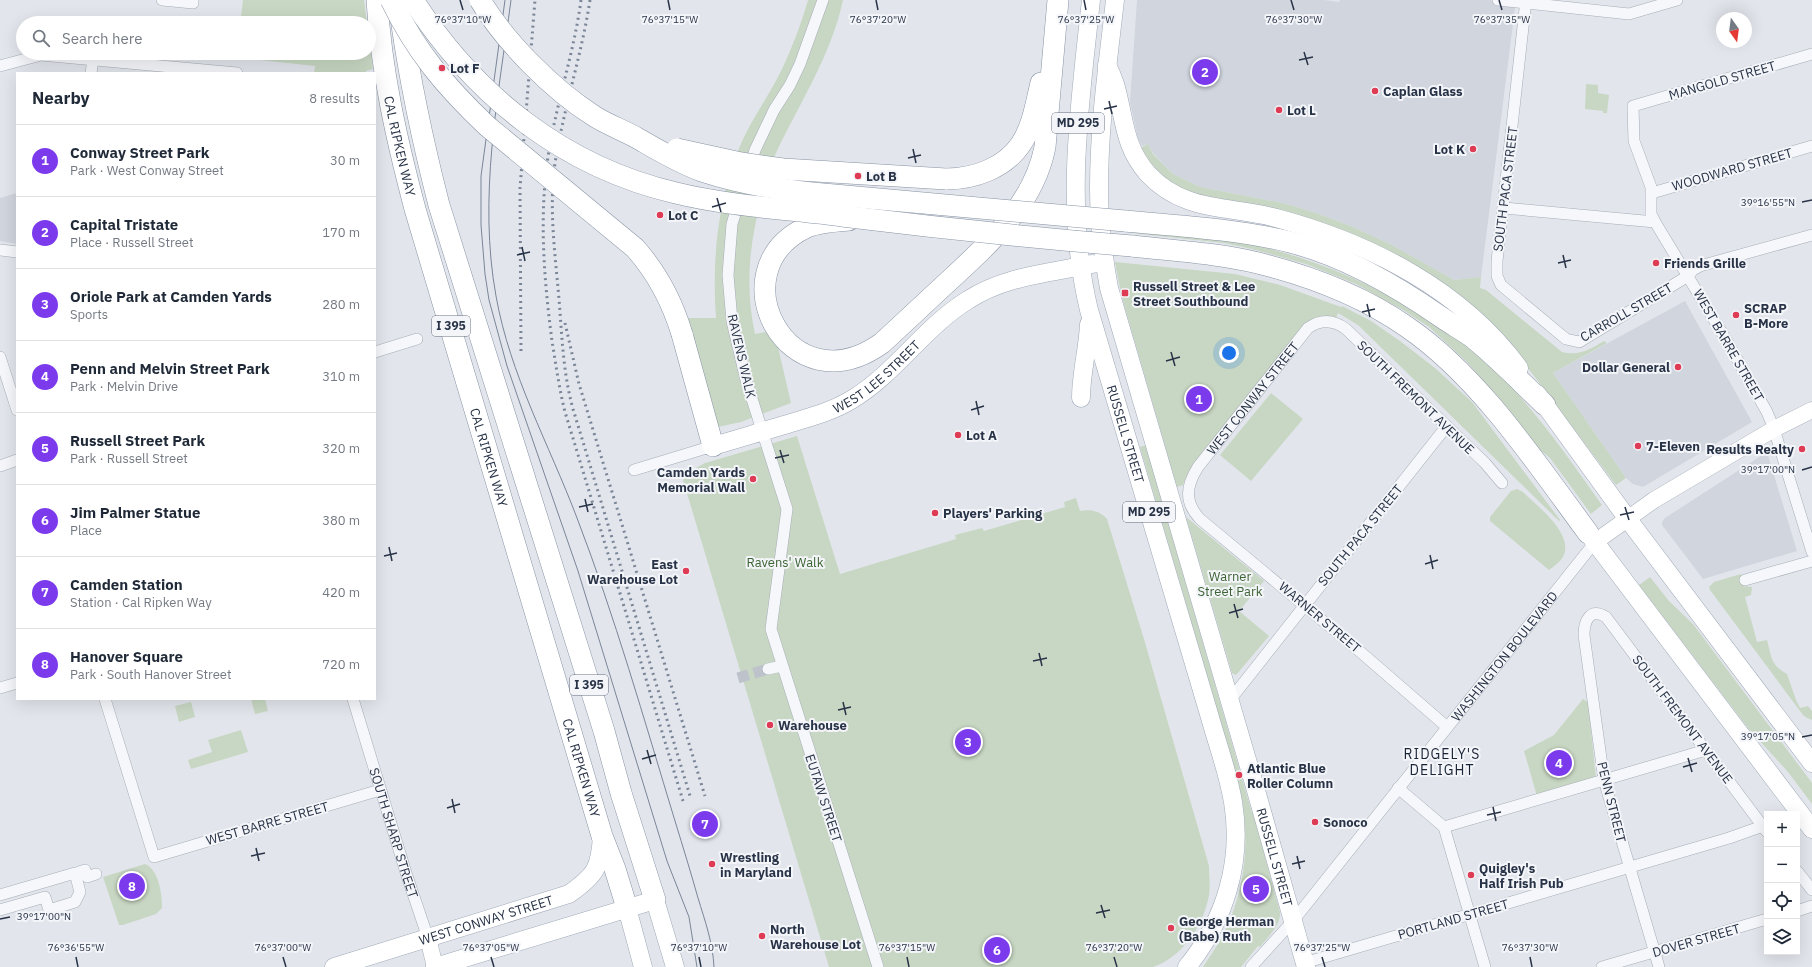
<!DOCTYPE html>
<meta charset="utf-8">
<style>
:root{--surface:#fff;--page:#f6f6f7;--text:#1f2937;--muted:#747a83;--line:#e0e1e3;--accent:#7c3aed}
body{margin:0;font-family:"IBM Plex Sans",sans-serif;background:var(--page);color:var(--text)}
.controls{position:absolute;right:12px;bottom:12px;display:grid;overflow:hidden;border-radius:0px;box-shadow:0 4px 16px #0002}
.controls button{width:36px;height:36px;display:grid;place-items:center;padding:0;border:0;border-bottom:1px solid var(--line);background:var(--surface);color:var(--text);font:20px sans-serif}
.compass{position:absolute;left:1716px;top:12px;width:36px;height:36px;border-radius:50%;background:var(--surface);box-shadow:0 4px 16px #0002;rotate:166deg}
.you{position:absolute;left:1229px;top:353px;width:14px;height:14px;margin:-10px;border:3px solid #fff;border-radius:50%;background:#1a73e8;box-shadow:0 0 0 6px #1a73e833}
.badge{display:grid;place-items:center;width:26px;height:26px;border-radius:50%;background:var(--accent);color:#fff;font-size:13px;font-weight:700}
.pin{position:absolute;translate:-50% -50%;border:2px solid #fff;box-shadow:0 1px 4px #0006}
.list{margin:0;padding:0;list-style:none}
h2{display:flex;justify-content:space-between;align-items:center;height:52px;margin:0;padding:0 16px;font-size:17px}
h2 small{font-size:13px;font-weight:400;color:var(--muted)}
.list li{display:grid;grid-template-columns:26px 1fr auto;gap:12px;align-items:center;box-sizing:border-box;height:72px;padding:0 16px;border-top:1px solid var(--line)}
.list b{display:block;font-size:15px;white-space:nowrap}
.list p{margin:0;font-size:13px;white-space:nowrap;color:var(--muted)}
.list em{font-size:13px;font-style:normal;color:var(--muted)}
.icon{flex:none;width:22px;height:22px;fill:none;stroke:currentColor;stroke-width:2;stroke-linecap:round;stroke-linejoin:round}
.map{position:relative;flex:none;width:1812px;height:967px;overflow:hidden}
.search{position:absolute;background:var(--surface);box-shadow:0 4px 16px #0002;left:16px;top:16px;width:360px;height:44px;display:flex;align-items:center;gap:10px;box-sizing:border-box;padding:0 14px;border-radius:22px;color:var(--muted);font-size:15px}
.panel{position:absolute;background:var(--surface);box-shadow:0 4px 16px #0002;left:16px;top:72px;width:360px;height:628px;border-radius:0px}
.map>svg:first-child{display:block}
.built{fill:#d0d5de}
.green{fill:#c8d7c3}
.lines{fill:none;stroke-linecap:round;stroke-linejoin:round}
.street-tunnel{stroke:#bdc2cb;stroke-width:11;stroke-dasharray:11 5.5;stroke-linecap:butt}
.street-casing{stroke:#a6adb7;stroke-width:12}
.secondary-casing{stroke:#a6adb7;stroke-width:17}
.primary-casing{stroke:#a0aab9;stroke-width:19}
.highway-casing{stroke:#8893a5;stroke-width:22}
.street{stroke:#f6f7fa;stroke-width:11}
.secondary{stroke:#fff;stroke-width:16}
.primary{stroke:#fff;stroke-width:18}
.highway{stroke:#fff;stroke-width:21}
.tram{stroke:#7a8598;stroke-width:1}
.rail{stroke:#7a8598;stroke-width:3;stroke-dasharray:2 4;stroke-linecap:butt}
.highway-bridge-casing{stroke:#8893a5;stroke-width:22;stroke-linecap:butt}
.highway-bridge{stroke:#fff;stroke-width:21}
.ticks{fill:none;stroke:#283347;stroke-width:1.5}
.poi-dot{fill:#de3b54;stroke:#f3f5f9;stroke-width:1.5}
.labels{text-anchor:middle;stroke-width:4;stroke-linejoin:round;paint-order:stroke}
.shield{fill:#f3f5f9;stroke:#656d7c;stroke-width:1}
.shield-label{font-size:12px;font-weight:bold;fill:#283347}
.poi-label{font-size:13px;font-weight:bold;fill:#283347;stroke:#f3f5f9;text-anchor:start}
.street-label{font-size:13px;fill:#283347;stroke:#f3f5f9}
.park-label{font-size:13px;fill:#3d6434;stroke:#f3f5f9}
.neighbourhood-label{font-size:14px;letter-spacing:1px;fill:#1a2437;stroke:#f3f5f9}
.ticks-label{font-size:10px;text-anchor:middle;fill:#283347;stroke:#f3f5f9;stroke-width:4;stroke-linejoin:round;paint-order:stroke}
</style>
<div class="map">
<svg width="1812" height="967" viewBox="0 0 1812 967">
<rect width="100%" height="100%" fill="#e2e6ec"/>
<g class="built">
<path d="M1137,0h187l15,2 1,-2h176l-35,277 -27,3 -62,-35 -39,-18 -37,-14 -33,-10 -83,-16 -27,-13 -20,-21 -5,-9 -6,2 -4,-7 -8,-37z"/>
<path d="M17,193v51l-17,-3v-43z"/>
<path d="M1685,301l67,121 -109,65 -10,-3 -7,-6 -73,-105z"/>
<path d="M1767,452l30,99 -94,28 -41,-54v-3l3,-4z"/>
</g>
<g class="green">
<path d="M243,0h121l3,23h-105v-4l-21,-3z"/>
<path d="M808,0h35c-12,56 -44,104 -68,155 -5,10 -7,22 -10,32 -15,48 -21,97 -10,147l11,-2 12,15 13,56 -50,19 -23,5 -33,-109h31c-4,-59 1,-111 22,-167 11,-29 30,-53 43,-80 10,-20 21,-50 27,-71z"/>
<path d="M369,36l4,33 -7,2v2h-52l1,-7 -55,-6 1,-7h108z"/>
<path d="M1586,84l12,1v8l11,2 -2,18h-4v-2l-18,-2z"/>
<path d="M1148,144l5,10 20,20 27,13 83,16 33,10 37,14 39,18 62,35 27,-3 -1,11 6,2 76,62c17,4 27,-2 42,-11l3,2 -54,30 73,105 -10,7 -94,-125 -74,-71 -264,-98 -22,-13 -24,-29z"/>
<path d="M1131,229c32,4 66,6 99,11 83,15 161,50 228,100 11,9 25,18 35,28 42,41 75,89 109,137l-11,9 -41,-56 -19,-15 -31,-44 -34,-38 -37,-34 -26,-17 -47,-26 -50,-20 -54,-15 -28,-6 -93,-10z"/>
<path d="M1115,262l120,12 45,11 61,22 1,-1 29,15 29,20 35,27 37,34 88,118 -1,1 -201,-196 -20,-12 -2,5 -21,1 -12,9 -113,142 -7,15 -6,2 -56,-193z"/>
<path d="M1271,393l32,26 -52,62 -31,-26z"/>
<path d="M797,436l43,138 116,-35 -1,-4 27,-7 2,3 81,-24 -1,-5 12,-4 4,13c10,-2 20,0 27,8l37,120 65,227c0,11 2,23 -1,34 -6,27 -27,58 -55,67h-324l-146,-487 11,-11 11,-6z"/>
<path d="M1146,445l106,368h1l27,99c1,13 -12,25 -20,35l-2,-1 -17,21h-38c7,-11 15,-22 21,-34 24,-49 27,-103 13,-155l-97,-331z"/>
<path d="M1517,489l6,3c14,14 52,42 40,65 -3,5 -10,10 -14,13l-59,-49v-4l21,-26z"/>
<path d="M1186,517l78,64 -25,30 30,25 -33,39 -4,-2z"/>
<path d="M1741,574l3,12 8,1 -1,8 -6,2 12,45 10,-2c5,18 3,24 20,34l9,26 4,8 8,-2 4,5v9l-5,-2 -4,-3 -93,-125 -1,-3 5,-5z"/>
<path d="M1650,577l19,24 24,23 119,159v21l-24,-32 -40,-44 -109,-143z"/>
<path d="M251,699h14l3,12 -13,3z"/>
<path d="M1583,699l5,3 8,76 -59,18 -13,-45 30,-16z"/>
<path d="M191,702l4,15 -16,5 -4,-16z"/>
<path d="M241,730l7,22 -57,17 -3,-9 24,-8 -4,-12z"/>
<path d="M145,864c14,6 17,30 17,44l-6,6 -33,11h-4l-16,-48z"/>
</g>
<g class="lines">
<path class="street-tunnel" d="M738,678l30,-9"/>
<defs>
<g id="street">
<path d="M162,0l31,3v-3"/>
<path d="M1498,0l131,14 48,-14"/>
<path d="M1526,0l-29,261v15l4,9 65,54 13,3 109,-66 5,-6 7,-4 112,-31"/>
<path d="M0,66l41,-11 196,18"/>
<path d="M91,73l2,-13"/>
<path d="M750,167l5,-17 19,-40 16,-25 10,-21 23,-64"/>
<path d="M1652,193l160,-47"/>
<path d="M739,201l-7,23 -4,51 4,46 14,59 41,129 -16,120 107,338"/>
<path d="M1504,208l151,14 70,116 42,74 7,17 38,123"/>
<path d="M1655,222l-4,-8v-27l-17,-46 -1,-35 179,-52"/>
<path d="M0,250l17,2"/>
<path d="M375,352l42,-13"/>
<path d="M0,357l17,53"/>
<path d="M0,466l17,-6"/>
<path d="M634,470l79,-24"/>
<path d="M1745,580l67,-19"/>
<path d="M768,669l14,-3"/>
<path d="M0,688l17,-5"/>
<path d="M105,699l49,158 226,-67"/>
<path id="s1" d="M353,699l54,177 21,62"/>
<path d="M1230,700l216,-273"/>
<path id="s2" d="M1447,727l-83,-72 -164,-136c-16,-17 -14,-33 -2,-52l110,-139c13,-9 26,-8 38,1l139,134 17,20"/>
<path d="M1398,788l46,39 41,140"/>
<path d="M1444,827l262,-77"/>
<path d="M1797,871l15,19"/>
<path d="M79,872l6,-2 2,7 9,-3"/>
<path d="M0,895l75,-22 5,19 -5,10 -26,8 -4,-13 -45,13"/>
<path d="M1797,911l15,-5"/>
<path d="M1304,963l425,-125 34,-12"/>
<path id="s3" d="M1251,967l42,-46 302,-379"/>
<path d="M1602,967l165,-48"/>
<path d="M1659,967l-55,-187 -20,-145c0,-14 6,-28 22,-18l161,215"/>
</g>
<g id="secondary">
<path d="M1595,542l59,-42 120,-71 38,-19"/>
<path d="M428,938l7,29"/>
</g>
<g id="primary">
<path id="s4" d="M1091,0c-11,103 -27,207 -2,310l120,404c8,29 19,58 24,88 10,60 -8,118 -46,165"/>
<path id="s5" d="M1115,0c-7,62 -16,125 -16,188 0,33 4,67 10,100l146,499 51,180"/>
<path d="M1107,65c3,6 6,13 8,19 10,34 8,62 33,90 37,40 84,31 132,45 91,25 182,71 239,149"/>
<path d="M1537,394l90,124 185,245"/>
<path d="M1081,398c0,-25 7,-49 8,-74"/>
<path id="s6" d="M713,446c25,-7 50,-15 75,-22 22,-7 43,-12 63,-24 44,-26 73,-73 117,-100 36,-24 82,-27 124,-36"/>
<path d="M1588,533l224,296"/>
<path d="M627,908l16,59"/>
<path id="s7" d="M334,967l235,-73c27,-19 31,-26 33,-58"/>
<path d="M435,967l220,-67 20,67"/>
</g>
<g id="highway">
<path id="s8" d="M377,0c4,71 20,141 38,209l187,627 13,33 12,39"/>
<path d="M401,18c9,64 22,125 38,187l165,526 17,62 34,107"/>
<path d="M946,179c28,0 59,-11 75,-35 12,-18 15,-41 20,-61"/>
<path d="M849,220c-13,1 -30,2 -42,7 -92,43 -18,183 75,116 23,-21 46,-43 69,-64 41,-38 83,-76 94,-132l13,-147"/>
<path d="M1125,221c55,5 111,8 165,21 55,14 105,43 151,75 10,7 21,13 31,20 26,21 49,45 73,68"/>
<path d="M1132,246c42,5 85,7 126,17 52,13 105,33 149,64 72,49 130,137 181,206"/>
<path d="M682,334l31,112"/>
</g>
</defs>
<use href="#street" class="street-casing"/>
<use href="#secondary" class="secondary-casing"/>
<use href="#primary" class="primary-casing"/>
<use href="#highway" class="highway-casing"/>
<use href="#street" class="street"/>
<use href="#secondary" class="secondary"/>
<use href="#primary" class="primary"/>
<use href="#highway" class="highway"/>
<g class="tram">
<path d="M505,0l-24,176v49l4,49 4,26 18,66 71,205 89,290 22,56 8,50"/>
<path d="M511,0c-13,99 -33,197 -15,296 14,79 53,148 81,222 38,99 67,201 98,303 8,26 16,52 23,77 7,23 15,45 16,69"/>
</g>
<g class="rail">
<path d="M581,0c-7,53 -25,104 -33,157 -9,60 -4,123 4,184 4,24 7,47 13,71l118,389"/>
<path d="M590,0c-8,53 -25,104 -34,157 -8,47 -1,95 3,142 3,37 4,74 14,110l118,390"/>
<path d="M565,323l14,61 126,412"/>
<path d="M521,351l-1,-163 15,-188"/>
</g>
<defs>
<g id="highway-bridge">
<path d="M391,0c25,52 55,87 96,126l148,122c23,26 37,53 47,86"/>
<path d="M413,0c62,96 151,167 263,193 53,13 112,16 166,23 97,12 193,22 290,30"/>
<path d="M480,0c25,42 73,90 114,116 14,9 29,14 43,22 21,12 42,25 65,33 36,12 72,18 110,22l313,28"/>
<path d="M677,149l64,14 42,6 163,10"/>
</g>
</defs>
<use href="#highway-bridge" class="highway-bridge-casing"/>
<use href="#highway-bridge" class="highway-bridge"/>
</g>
<path class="ticks" d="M460,0l3,10M668,0l2,10M876,0l2,10M1084,0l2,10M1291,0l3,10M1499,0l3,10M1304,52l4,13M1299,60l14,-3M1109,101l3,13M1104,109l13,-3M913,149l3,14M908,158l13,-3M717,198l4,14M1802,202l10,-2M712,207l14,-4M522,247l3,14M517,255l13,-3M1563,255l3,13M1558,263l13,-3M1367,304l3,13M1362,312l13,-3M1171,352l4,14M1166,361l14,-4M976,401l3,14M971,410l13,-4M780,450l4,13M775,458l14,-3M1802,470l10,-3M585,499l3,13M579,507l14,-3M1625,507l4,13M1620,515l14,-3M389,547l3,14M1430,555l3,14M384,556l13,-3M1425,564l13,-4M1234,604l4,14M1229,613l14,-4M1039,653l3,13M1033,661l14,-3M843,702l3,13M838,710l13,-3M1802,737l10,-2M647,750l4,14M1688,758l4,14M642,759l14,-4M1683,767l14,-4M452,799l3,14M1493,807l3,14M447,808l13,-4M1487,815l14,-3M256,848l3,13M251,856l14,-3M1297,856l3,13M1292,864l13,-3M1101,905l4,13M1096,913l14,-3M0,919l10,-2M76,957l2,10M283,957l3,10M491,957l3,10M699,957l2,10M907,957l2,10M1114,957l3,10M1322,957l3,10M1530,957l2,10"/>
<g class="poi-dot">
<circle cx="442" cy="68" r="4"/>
<circle cx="1375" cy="91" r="4"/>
<circle cx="1279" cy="110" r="4"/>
<circle cx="1473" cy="149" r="4"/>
<circle cx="858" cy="176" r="4"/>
<circle cx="660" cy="215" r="4"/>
<circle cx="1656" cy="263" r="4"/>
<rect x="1121" y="289" width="8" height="8" rx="2"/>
<circle cx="1736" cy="315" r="4"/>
<circle cx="1678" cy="367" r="4"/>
<circle cx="958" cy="435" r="4"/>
<circle cx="1638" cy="446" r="4"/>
<circle cx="1802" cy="449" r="4"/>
<circle cx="753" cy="479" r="4"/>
<circle cx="935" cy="513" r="4"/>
<circle cx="686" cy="571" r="4"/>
<circle cx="770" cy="725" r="4"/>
<circle cx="1239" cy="775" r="4"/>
<circle cx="1315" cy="822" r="4"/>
<circle cx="712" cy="864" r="4"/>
<circle cx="1471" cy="875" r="4"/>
<circle cx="1171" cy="928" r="4"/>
<circle cx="762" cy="936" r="4"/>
</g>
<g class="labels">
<g class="shield">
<rect x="1052" y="113" width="52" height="20" rx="3"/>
<rect x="432" y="316" width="38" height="20" rx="3"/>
<rect x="1123" y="502" width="52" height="20" rx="3"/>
<rect x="570" y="675" width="38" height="20" rx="3"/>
</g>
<g class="shield-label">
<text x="1078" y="127">MD 295</text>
<text x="451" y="330">I 395</text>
<text x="1149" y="516">MD 295</text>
<text x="589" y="689">I 395</text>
</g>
<g class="poi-label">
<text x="450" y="73">Lot F</text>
<text x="1383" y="96">Caplan Glass</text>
<text x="1287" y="115">Lot L</text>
<text x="1465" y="154" text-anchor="end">Lot K</text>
<text x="866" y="181">Lot B</text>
<text x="668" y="220">Lot C</text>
<text x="1664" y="268">Friends Grille</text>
<text x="1133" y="291">Russell Street &amp; Lee<tspan x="1133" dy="15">Street Southbound</tspan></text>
<text x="1744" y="313">SCRAP<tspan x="1744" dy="15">B-More</tspan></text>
<text x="1670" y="372" text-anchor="end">Dollar General</text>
<text x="966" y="440">Lot A</text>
<text x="1646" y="451">7-Eleven</text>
<text x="1794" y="454" text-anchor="end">Results Realty</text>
<text x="745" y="477" text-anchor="end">Camden Yards<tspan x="745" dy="15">Memorial Wall</tspan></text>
<text x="943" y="518">Players' Parking</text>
<text x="678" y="569" text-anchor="end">East<tspan x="678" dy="15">Warehouse Lot</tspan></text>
<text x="778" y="730">Warehouse</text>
<text x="1247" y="773">Atlantic Blue<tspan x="1247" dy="15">Roller Column</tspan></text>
<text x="1323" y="827">Sonoco</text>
<text x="720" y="862">Wrestling<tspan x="720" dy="15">in Maryland</tspan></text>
<text x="1479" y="873">Quigley's<tspan x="1479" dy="15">Half Irish Pub</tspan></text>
<text x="1179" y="926">George Herman<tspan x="1179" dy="15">(Babe) Ruth</tspan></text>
<text x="770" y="934">North<tspan x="770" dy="15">Warehouse Lot</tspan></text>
</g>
<g class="street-label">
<text transform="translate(1722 80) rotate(-16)" y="5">MANGOLD STREET</text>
<text dy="5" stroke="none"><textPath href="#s8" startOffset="148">CAL RIPKEN WAY</textPath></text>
<text transform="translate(1732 169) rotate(-16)" y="5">WOODWARD STREET</text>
<text transform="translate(1505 189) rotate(-83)" y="5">SOUTH PACA STREET</text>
<text transform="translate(1626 312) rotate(-30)" y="5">CARROLL STREET</text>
<text transform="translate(1729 345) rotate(60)" y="5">WEST BARRE STREET</text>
<text transform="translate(742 356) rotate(77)" y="5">RAVENS WALK</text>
<text dy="5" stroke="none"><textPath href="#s6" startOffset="180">WEST LEE STREET</textPath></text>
<text transform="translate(1416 397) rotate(44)" y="5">SOUTH FREMONT AVENUE</text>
<text dy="5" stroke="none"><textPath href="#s2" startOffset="468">WEST CONWAY STREET</textPath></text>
<text dy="5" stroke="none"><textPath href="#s4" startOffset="441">RUSSELL STREET</textPath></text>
<text dy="5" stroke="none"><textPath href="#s8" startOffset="472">CAL RIPKEN WAY</textPath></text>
<text transform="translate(1360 535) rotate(-51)" y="5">SOUTH PACA STREET</text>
<text transform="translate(1320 617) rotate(40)" y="5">WARNER STREET</text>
<text dy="5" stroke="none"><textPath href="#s3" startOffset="401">WASHINGTON BOULEVARD</textPath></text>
<text transform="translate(1683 719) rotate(53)" y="5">SOUTH FREMONT AVENUE</text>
<text dy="5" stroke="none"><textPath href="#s8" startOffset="796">CAL RIPKEN WAY</textPath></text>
<text transform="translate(824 798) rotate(72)" y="5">EUTAW STREET</text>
<text transform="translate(1612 802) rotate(76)" y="5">PENN STREET</text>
<text transform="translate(267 823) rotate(-16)" y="5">WEST BARRE STREET</text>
<text dy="5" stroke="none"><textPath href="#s1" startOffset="140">SOUTH SHARP STREET</textPath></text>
<text dy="5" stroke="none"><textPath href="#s5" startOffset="882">RUSSELL STREET</textPath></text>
<text transform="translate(1453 919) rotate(-16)" y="5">PORTLAND STREET</text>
<text dy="5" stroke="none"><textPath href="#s7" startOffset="159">WEST CONWAY STREET</textPath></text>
<text transform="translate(1696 940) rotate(-16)" y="5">DOVER STREET</text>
</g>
<g class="park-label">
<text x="785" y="567">Ravens' Walk</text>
<text x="1230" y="581">Warner<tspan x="1230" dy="15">Street Park</tspan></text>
</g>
<g class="neighbourhood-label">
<text x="1442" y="759">RIDGELY'S<tspan x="1442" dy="16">DELIGHT</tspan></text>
</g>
</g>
<g class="ticks-label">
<text x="463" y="23">76°37'10"W</text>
<text x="670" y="23">76°37'15"W</text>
<text x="878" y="23">76°37'20"W</text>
<text x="1086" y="23">76°37'25"W</text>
<text x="1294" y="23">76°37'30"W</text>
<text x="1502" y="23">76°37'35"W</text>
<text x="1768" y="206">39°16'55"N</text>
<text x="1768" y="473">39°17'00"N</text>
<text x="1768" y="740">39°17'05"N</text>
<text x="44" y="920">39°17'00"N</text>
<text x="76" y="951">76°36'55"W</text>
<text x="283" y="951">76°37'00"W</text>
<text x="491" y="951">76°37'05"W</text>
<text x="699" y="951">76°37'10"W</text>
<text x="907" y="951">76°37'15"W</text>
<text x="1114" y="951">76°37'20"W</text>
<text x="1322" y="951">76°37'25"W</text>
<text x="1530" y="951">76°37'30"W</text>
</g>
</svg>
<div class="controls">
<button>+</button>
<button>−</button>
<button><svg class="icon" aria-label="locate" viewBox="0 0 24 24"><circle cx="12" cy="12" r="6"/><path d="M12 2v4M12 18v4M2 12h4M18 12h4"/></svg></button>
<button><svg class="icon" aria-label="layers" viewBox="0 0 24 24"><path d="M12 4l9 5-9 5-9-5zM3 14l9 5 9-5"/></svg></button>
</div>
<svg class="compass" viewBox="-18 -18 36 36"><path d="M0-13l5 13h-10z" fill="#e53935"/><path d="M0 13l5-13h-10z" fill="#747a83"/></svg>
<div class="you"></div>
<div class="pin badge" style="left:1199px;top:399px">1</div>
<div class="pin badge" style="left:1205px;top:72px">2</div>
<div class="pin badge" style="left:968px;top:742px">3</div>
<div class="pin badge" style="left:1559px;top:763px">4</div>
<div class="pin badge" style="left:1256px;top:889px">5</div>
<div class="pin badge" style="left:997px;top:950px">6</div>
<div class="pin badge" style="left:705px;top:824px">7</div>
<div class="pin badge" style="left:132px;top:886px">8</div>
<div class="search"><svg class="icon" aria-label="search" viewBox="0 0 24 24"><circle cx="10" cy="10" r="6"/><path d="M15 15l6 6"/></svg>Search here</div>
<section class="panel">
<h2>Nearby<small>8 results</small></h2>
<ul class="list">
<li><span class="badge">1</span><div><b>Conway Street Park</b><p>Park · West Conway Street</p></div><em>30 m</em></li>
<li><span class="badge">2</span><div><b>Capital Tristate</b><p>Place · Russell Street</p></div><em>170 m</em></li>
<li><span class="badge">3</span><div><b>Oriole Park at Camden Yards</b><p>Sports</p></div><em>280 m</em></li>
<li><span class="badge">4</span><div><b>Penn and Melvin Street Park</b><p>Park · Melvin Drive</p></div><em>310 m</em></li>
<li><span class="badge">5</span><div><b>Russell Street Park</b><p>Park · Russell Street</p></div><em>320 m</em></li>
<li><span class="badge">6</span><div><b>Jim Palmer Statue</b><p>Place</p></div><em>380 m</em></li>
<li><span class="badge">7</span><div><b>Camden Station</b><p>Station · Cal Ripken Way</p></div><em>420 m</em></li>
<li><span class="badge">8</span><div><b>Hanover Square</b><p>Park · South Hanover Street</p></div><em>720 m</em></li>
</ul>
</section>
</div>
